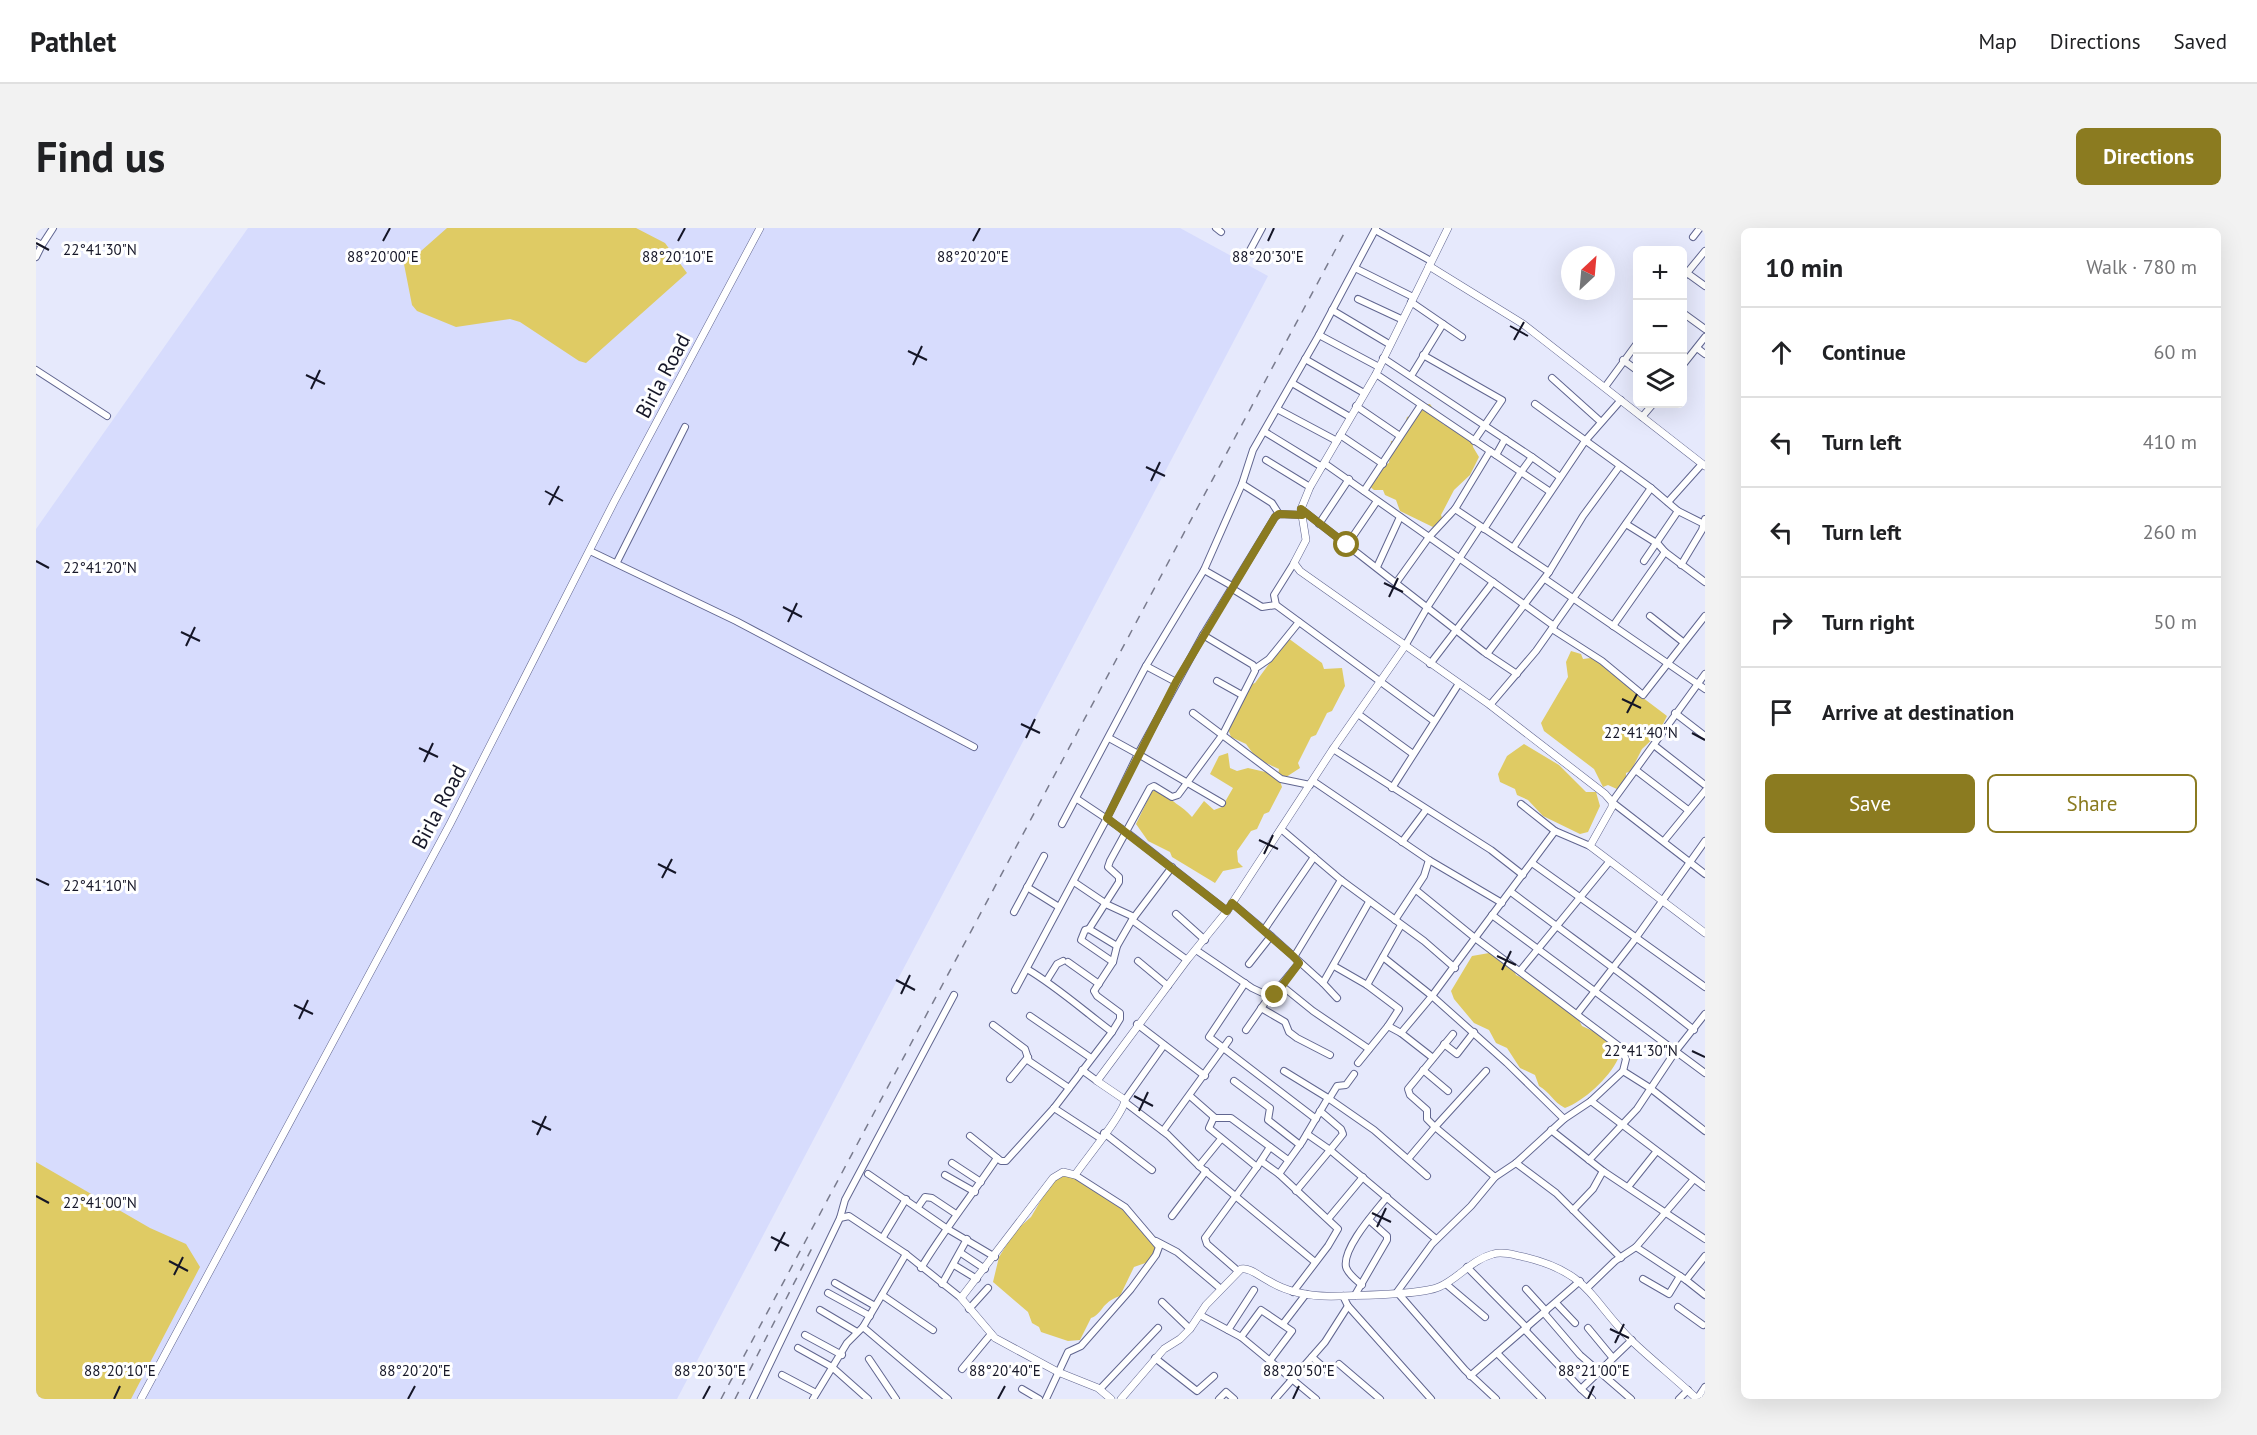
<!DOCTYPE html>
<meta charset="utf-8">
<style>
:root{--surface:#fff;--page:#f2f2f2;--text:#202124;--muted:#757577;--line:#e0e0e0;--accent:#8b7b20}
body{margin:0;font-family:"PT Sans",sans-serif;background:var(--page);color:var(--text)}
.controls{position:absolute;right:18px;top:18px;display:grid;overflow:hidden;border-radius:9px;box-shadow:0 6px 24px #0002}
.controls button{width:54px;height:54px;display:grid;place-items:center;padding:0;border:0;border-bottom:2px solid var(--line);background:var(--surface);color:var(--text);font:30px sans-serif}
.compass{position:absolute;left:1525px;top:18px;width:54px;height:54px;border-radius:50%;background:var(--surface);box-shadow:0 6px 24px #0002;rotate:26deg}
.stop{position:absolute;width:18px;height:18px;margin:-14px;border:4px solid #8b7b20;border-radius:50%;background:#fff}
.stop.end{background:#8b7b20;border-color:#fff;box-shadow:0 2px 6px #0008}
.list{margin:0;padding:0;list-style:none}
h2{display:flex;justify-content:space-between;align-items:center;height:78px;margin:0;padding:0 24px;font-size:26px}
h2 small{font-size:20px;font-weight:400;color:var(--muted)}
.list li{display:grid;grid-template-columns:39px 1fr auto;gap:18px;align-items:center;box-sizing:border-box;height:90px;padding:0 24px;border-top:2px solid var(--line)}
.list b{display:block;font-size:22px;white-space:nowrap}
.list em{font-size:20px;font-style:normal;color:var(--muted)}
.actions{display:flex;gap:12px;padding:18px 24px}
.actions a{flex:1;padding:14px 0;border:2px solid var(--accent);border-radius:9px;text-align:center;font-size:21px;color:var(--accent)}
.actions .main{background:var(--accent);color:#fff}
.icon{flex:none;width:33px;height:33px;fill:none;stroke:currentColor;stroke-width:2;stroke-linecap:round;stroke-linejoin:round}
.map{position:relative;flex:none;width:1669px;height:1171px;overflow:hidden;border-radius:9px}
header{display:flex;align-items:center;gap:36px;box-sizing:border-box;height:84px;padding:0 30px;background:var(--surface);border-bottom:2px solid var(--line)}
header strong{font-size:28px}
nav{display:flex;gap:33px;margin-inline-start:auto;font-size:21px}
.intro{display:flex;align-items:center;justify-content:space-between;box-sizing:border-box;height:144px;padding:0 36px}
h1{margin:0;font-size:42px}
.button{padding:15px 27px;border-radius:9px;background:var(--accent);color:#fff;font-size:21px;font-weight:700}
main{display:flex;gap:36px;padding:0 36px}
aside{flex:1;background:var(--surface);border-radius:9px;box-shadow:0 6px 24px #0002}
.map>svg:first-child{display:block}
.built{fill:#d7dcfd}
.water{fill:#dfcb64}
.lines{fill:none;stroke-linecap:round;stroke-linejoin:round}
.minor-casing{stroke:#616690;stroke-width:8}
.tertiary-casing{stroke:#616690;stroke-width:8}
.minor{stroke:#fff;stroke-width:6}
.tertiary{stroke:#fff;stroke-width:7}
.rail{stroke:#797b8d;stroke-width:1.5;stroke-dasharray:8 8;stroke-linecap:butt}
.route{stroke:#8b7b20;stroke-width:8}
.ticks{fill:none;stroke:#151627;stroke-width:2}
.labels{text-anchor:middle;stroke-width:6;stroke-linejoin:round;paint-order:stroke}
.street-label{font-size:21px;fill:#151627;stroke:#fff}
.ticks-label{font-size:15px;text-anchor:middle;fill:#151627;stroke:#fff;stroke-width:6;stroke-linejoin:round;paint-order:stroke}
</style>
<header>
<strong>Pathlet</strong>
<nav><a>Map</a><a>Directions</a><a>Saved</a></nav>
</header>
<div class="intro"><h1>Find us</h1><a class="button">Directions</a></div>
<main>
<div class="map">
<svg width="1669" height="1171" viewBox="0 0 1669 1171">
<rect width="100%" height="100%" fill="#e6e9fc"/>
<path class="built" d="M212,0h932l88,48 -591,1123h-641v-870z"/>
<g class="water">
<path d="M411,0h189l29,15 22,30 -101,90 -7,-2 -59,-39 -10,-3 -54,8 -39,-16 -5,-6 -9,-46 18,-8z"/>
<path d="M1394,176l13,20 29,14 1,9 6,10 -9,18 -16,15 -13,25 2,6 -6,8 -37,-18 -4,-11 -11,-5 -2,-5h-9l-8,-7 13,-7v-9l10,-4 2,-22h9l7,-24 6,-2 5,-10z"/>
<path d="M1252,410l34,25 2,6 18,-1 3,18 -13,25 -5,2 -11,22 -5,2 -13,26 2,5 -20,13 2,6 -13,25 -5,2 -7,15 -6,2 -14,20 1,11 5,5 -20,4 -8,12 -43,-26 -2,-5 -22,-11 -12,-17 16,-33 8,-3c11,15 22,17 32,29l12,-16 10,9 8,-3 11,-19 -23,-14 9,-18 9,-3 2,15 7,3 11,-3 30,7 1,-6 -22,-10 -11,-15 -15,-7 -3,-8 16,-42 11,-4z"/>
<path d="M1535,423l10,3 2,5 15,-2 8,7 3,8 15,7 2,6 41,31 -9,18 -16,15 -11,22 -5,2v9l-7,8 -11,-5 -5,2 -9,-18 -50,-38 -3,-8 27,-46 -2,-15z"/>
<path d="M1488,516l35,21 27,27h10l4,14 -12,26 -8,2 -37,-18 -15,-16 -11,-5 -2,-6 -15,-7 -2,-8 9,-18z"/>
<path d="M1459,724l8,12 11,6 2,5 33,16 26,22 7,13 26,12 10,21c-9,19 -34,42 -53,49 -12,-6 -15,-16 -26,-22l-4,-11 -15,-7 -13,-20 -11,-5 -7,-13 -15,-7 -20,-24 -3,-8 21,-35z"/>
<path d="M0,934l114,66 36,16 14,23 -69,132h-95z"/>
<path d="M1036,947l51,35 26,30 8,4 -6,17 -17,6 -14,29c-20,7 -17,18 -29,22l-11,22 -12,1 -27,-9 -2,-5 -7,-4 -4,-11 -35,-30 6,-25 16,-26 16,-14 23,-39z"/>
</g>
<g class="lines">
<defs>
<g id="minor">
<path d="M1180,0l5,4"/>
<path d="M1340,0l-57,107 60,32"/>
<path d="M1339,2l56,31"/>
<path d="M1657,9l7,-9"/>
<path d="M0,14l6,3 11,-17"/>
<path d="M1211,28l15,-28"/>
<path d="M0,29l6,-12"/>
<path d="M1319,40l58,29"/>
<path d="M1651,45l18,13"/>
<path d="M1646,51l23,-28"/>
<path d="M1322,71l43,20"/>
<path d="M1375,74l51,35"/>
<path d="M1296,82l57,34"/>
<path d="M1647,85l22,16"/>
<path d="M1661,120l8,6"/>
<path d="M1387,127l79,45 -28,41"/>
<path d="M1347,130l149,99 -11,15 28,19"/>
<path d="M1269,131l59,34"/>
<path d="M1587,132l15,11"/>
<path d="M1646,138l23,-29"/>
<path d="M0,142l71,46"/>
<path d="M1340,146l114,77 -35,58 -26,28 -33,46"/>
<path d="M1375,148l32,-52"/>
<path d="M1516,150l49,44"/>
<path d="M1256,155l58,34"/>
<path d="M1569,159l33,-45"/>
<path d="M1499,176l116,84 27,23 26,13"/>
<path d="M1320,178l44,30"/>
<path d="M1241,181l60,32"/>
<path d="M1606,189l11,-13"/>
<path d="M1229,204l57,35"/>
<path d="M1304,207l43,29"/>
<path d="M1460,227l9,-16"/>
<path d="M1496,229l28,20"/>
<path d="M1230,232l44,27"/>
<path d="M1288,235l169,119 -63,82"/>
<path d="M1206,256l30,19 7,11"/>
<path d="M1328,263l57,-86"/>
<path d="M1632,274l34,-38"/>
<path d="M1265,281l183,143 33,22"/>
<path d="M1419,281l94,63"/>
<path d="M1283,296l30,-45"/>
<path d="M1448,301l37,-57 -31,-21"/>
<path d="M1311,317l30,-44"/>
<path d="M1477,320l72,-107 36,-41"/>
<path d="M554,323l146,70 238,126"/>
<path d="M1629,324l40,30"/>
<path d="M1608,333l34,-50"/>
<path d="M581,334l68,-135"/>
<path d="M1258,335l-20,32 2,10 158,116"/>
<path d="M1645,337l21,-35 3,-11"/>
<path d="M1341,339l23,-50"/>
<path d="M1168,342l28,16"/>
<path d="M1509,351l160,110"/>
<path d="M1457,354l61,44"/>
<path d="M1195,360l31,19 14,-2"/>
<path d="M1614,388l33,26"/>
<path d="M1577,398l52,-74 -7,-8 -32,-20"/>
<path d="M1516,401l50,32 41,34 62,-79"/>
<path d="M1369,418l23,-40 52,-79"/>
<path d="M1451,426l62,-82 34,-56 36,-49"/>
<path d="M1110,438l30,16"/>
<path d="M1220,440l13,-9 30,-37"/>
<path d="M1669,446l-93,128 93,72"/>
<path d="M1181,453l25,14"/>
<path d="M1454,477l46,-54 115,-163"/>
<path d="M1157,485l88,66 29,6"/>
<path d="M1639,485l30,23"/>
<path d="M1322,486l55,40"/>
<path d="M1073,510l29,16 65,-119"/>
<path d="M1619,518l50,39"/>
<path d="M1297,521l158,101 32,25"/>
<path d="M1601,543l51,39"/>
<path d="M1277,553l116,79"/>
<path d="M1356,560l66,-103"/>
<path d="M1041,571l48,32 102,80"/>
<path d="M1485,576l34,27"/>
<path d="M1026,596l84,-158 58,-96 38,-86 11,-34 66,-115"/>
<path d="M1245,601l60,51 83,61 31,27"/>
<path d="M1628,613l41,-50"/>
<path d="M1366,614l24,-32"/>
<path d="M1496,635l173,124"/>
<path d="M1136,639l-40,53 55,40"/>
<path d="M1038,654l34,23 26,12"/>
<path d="M991,659l32,20"/>
<path d="M1475,664c61,46 123,90 183,138"/>
<path d="M1196,675l32,27"/>
<path d="M978,684l30,-56"/>
<path d="M1140,686l29,26"/>
<path d="M1456,687l213,158"/>
<path d="M1359,692l29,-44 5,-16 73,43"/>
<path d="M1053,701l-4,1 -4,10 32,22"/>
<path d="M1235,708l52,47 46,-81"/>
<path d="M1081,718l-28,-17 30,-47v-5l-11,-10 2,-6 40,-73 4,-2 18,11 6,-2 45,-61 32,-63 -2,-6 -50,-30 72,-118 4,-3 23,1"/>
<path d="M1160,722l56,38 19,9 28,-34"/>
<path d="M1258,729l47,-77"/>
<path d="M1347,729l49,39 43,-58 -59,-48"/>
<path d="M1102,733l30,25"/>
<path d="M1032,734l31,22"/>
<path d="M1213,736l22,-28 -7,-6 50,-73"/>
<path d="M1298,738l33,19 34,-60"/>
<path d="M991,741c29,17 57,42 85,63"/>
<path d="M1484,743l89,-109"/>
<path d="M1011,752l10,-16 6,-3"/>
<path d="M1209,755l-36,54 107,82"/>
<path d="M1287,755l14,15"/>
<path d="M1331,757l32,24 -11,17"/>
<path d="M1246,758l31,25 56,38"/>
<path d="M979,762l92,-172 31,-64 84,49"/>
<path d="M1225,780l24,14 4,10 8,6 33,17"/>
<path d="M1541,786l56,-72 72,-101"/>
<path d="M994,788l61,42"/>
<path d="M1101,796l68,52"/>
<path d="M957,797l32,24 4,12 40,27"/>
<path d="M1210,802l23,-33"/>
<path d="M1408,816l13,10 17,-22"/>
<path d="M1397,830l-32,-25 31,-37 75,67 57,56"/>
<path d="M1322,835l30,-37 13,7"/>
<path d="M1046,842l15,11"/>
<path d="M1387,842l25,21"/>
<path d="M1248,843l44,27"/>
<path d="M1450,843l-51,56 60,50"/>
<path d="M1587,843l27,17 55,43"/>
<path d="M974,851l18,-22"/>
<path d="M1198,853l36,27 -2,12 32,25"/>
<path d="M1154,868l24,21 -5,11 48,39 -52,71 2,6 31,27"/>
<path d="M1293,871l8,-13 9,-1 8,-11"/>
<path d="M1089,872l39,-55"/>
<path d="M1555,873l114,86"/>
<path d="M1090,875l42,32 31,31 116,96"/>
<path d="M1018,880l46,30"/>
<path d="M1177,890h18l57,42"/>
<path d="M1515,902l52,41 102,68"/>
<path d="M1127,903l66,-91"/>
<path d="M1068,905l48,37"/>
<path d="M1271,906l23,16 13,-16 -2,-5 -21,-18"/>
<path d="M934,908l31,25h5l48,-53 58,-76 8,-13v-6l-23,-17 -3,-5 19,-29 4,-16 15,-26"/>
<path d="M1372,931l27,-32 -8,-8v-9l-17,-15 -2,-6 45,-55"/>
<path d="M1553,932l48,-51 38,-57 30,-38"/>
<path d="M1225,933l18,13"/>
<path d="M916,935l29,19"/>
<path d="M1480,935l40,30 65,65"/>
<path d="M1163,938l22,-27"/>
<path d="M1221,939l13,-20"/>
<path d="M832,946l78,54 49,29"/>
<path d="M909,947l30,17"/>
<path d="M1592,959l28,-35"/>
<path d="M1260,963l34,-41 106,89"/>
<path d="M882,979l7,-10 7,1 24,16"/>
<path d="M1537,982l20,-21 10,-18"/>
<path d="M1136,988l34,-45"/>
<path d="M804,990l5,-18 109,-205"/>
<path d="M1292,991l35,-42"/>
<path d="M847,1009l23,-38"/>
<path d="M1120,1013l21,11 44,37"/>
<path d="M925,1025l24,16"/>
<path d="M1669,1028l-19,24 19,15"/>
<path d="M918,1037l23,14"/>
<path d="M1431,1039l60,61"/>
<path d="M885,1040c23,-38 51,-73 76,-110"/>
<path d="M1607,1051l26,15 11,-18"/>
<path d="M1650,1052l-50,-33 58,-68"/>
<path d="M799,1055l40,23"/>
<path d="M906,1056l25,-45"/>
<path d="M1410,1056l39,33"/>
<path d="M1326,1057c-6,-5 -14,-11 -16,-18 -4,-19 30,-56 41,-70"/>
<path d="M1551,1060l28,-27 21,-14"/>
<path d="M1490,1061l20,22"/>
<path d="M1257,1064l35,-46 10,-17 -59,-55 23,-32 26,-44 46,32 53,46"/>
<path d="M792,1065l42,23"/>
<path d="M846,1067l51,35"/>
<path d="M1319,1067l32,-55v-4l-18,-16"/>
<path d="M1307,1068l5,10 83,93"/>
<path d="M1126,1074l28,27"/>
<path d="M1520,1075l19,20"/>
<path d="M1642,1079l25,18"/>
<path d="M933,1081l19,-21"/>
<path d="M784,1082l37,22"/>
<path d="M1508,1085l36,42 51,44"/>
<path d="M1164,1087l41,22 75,62"/>
<path d="M1247,1096l23,-30"/>
<path d="M827,1099l85,72"/>
<path d="M1552,1100l24,29"/>
<path d="M1192,1102l26,-40"/>
<path d="M1489,1102l56,59 51,-49"/>
<path d="M769,1107l37,20"/>
<path d="M1205,1109l20,-27 31,21 -21,28"/>
<path d="M762,1120l34,19 36,32"/>
<path d="M1461,1125l45,46"/>
<path d="M1276,1129l18,16"/>
<path d="M1119,1130l42,33 17,-15"/>
<path d="M833,1131l27,40"/>
<path d="M1303,1136l41,35"/>
<path d="M926,1141l29,-35"/>
<path d="M746,1147l34,18"/>
<path d="M1434,1148l110,-95"/>
<path d="M986,1161l17,10"/>
<path d="M1064,1161l58,-61"/>
<path d="M1545,1161l11,10"/>
<path d="M717,1171l87,-181 9,-2 57,38 55,44"/>
<path d="M777,1171l34,-56 16,-16 43,-73"/>
<path d="M1010,1171l22,-47 13,-6 50,-57 25,-34 3,-8 -34,-40 -50,-32"/>
<path d="M1183,1171l7,-7 8,7"/>
<path d="M1239,1171l50,-57 23,-36"/>
<path d="M1460,1171l-31,-29 -68,-78 35,-48 39,-38 24,-29 21,-14 48,-44 27,-18 32,-30 3,-12 -6,-12 -145,-109 80,-107 35,15"/>
<path d="M1643,1171l9,-9"/>
<path d="M1661,1171l8,-12"/>
</g>
<g id="tertiary">
<path d="M1412,0l-72,146 -66,113 -9,22 5,31 -12,23 6,8 190,134 115,89 7,8v5l-22,39 115,87"/>
<path d="M1393,38l94,58 182,142"/>
<path d="M105,1171l309,-575 164,-322 146,-274"/>
<path d="M1075,1171l-13,-11 -40,-16 -63,-34 -34,-40 92,-120 10,-6 12,3c10,-15 50,-63 50,-75l-28,-19 90,-121 40,-49 106,-162 72,-103"/>
<path d="M1085,1171l43,-50 16,-10 10,-10 16,-24 35,-36c9,-2 19,8 28,12 21,13 45,16 70,15 22,-1 82,-1 100,-9 19,-8 32,-27 54,-33 10,-3 21,1 31,3 66,16 65,41 108,84 21,20 44,38 65,58"/>
</g>
</defs>
<use href="#minor" class="minor-casing"/>
<use href="#tertiary" class="tertiary-casing"/>
<use href="#minor" class="minor"/>
<use href="#tertiary" class="tertiary"/>
<g class="rail">
<path d="M685,1171l626,-1171"/>
<path d="M699,1171l78,-153"/>
</g>
</g>
<g class="lines">
<path class="route" d="M1239,767l24,-32 -5,-6 -62,-54 -5,8 -120,-93 69,-136 99,-165 4,-3 23,1 -1,-6 46,36"/>
</g>
<path class="ticks" d="M347,13l7,-13M642,13l7,-13M937,13l7,-13M1232,13l6,-13M0,15l13,7M1474,98l18,10M1478,112l10,-18M872,123l19,9M877,137l9,-19M270,147l19,9M275,161l9,-19M1110,239l19,9M1115,253l9,-19M509,263l18,10M513,277l10,-19M0,333l13,7M1348,355l19,9M1353,369l9,-19M747,379l19,10M752,394l9,-19M145,404l19,9M150,418l9,-19M1586,471l19,9M1591,485l10,-19M985,496l19,9M1656,505l13,7M990,510l9,-19M383,520l19,9M388,534l9,-19M1223,612l19,9M1228,626l9,-19M622,636l18,9M626,650l10,-19M0,651l13,6M1461,728l19,9M1466,742l9,-19M860,752l19,10M865,766l9,-19M258,777l19,9M263,791l9,-19M1656,823l13,6M1098,868l19,10M1103,883l9,-19M496,893l19,9M501,907l9,-19M0,968l13,7M1336,985l19,9M1341,999l9,-19M735,1009l18,9M739,1023l10,-19M133,1033l19,10M138,1047l9,-18M1574,1101l19,9M1579,1115l9,-19M78,1171l6,-13M372,1171l7,-13M667,1171l7,-13M962,1171l7,-13M1257,1171l6,-13M1552,1171l6,-13"/>
<g class="labels">
<g class="street-label">
<text transform="translate(627 148) rotate(-62)" y="7">Birla Road</text>
<text transform="translate(403 579) rotate(-62)" y="7">Birla Road</text>
</g>
</g>
<g class="ticks-label">
<text x="64" y="27">22°41'30"N</text>
<text x="347" y="34">88°20'00"E</text>
<text x="642" y="34">88°20'10"E</text>
<text x="937" y="34">88°20'20"E</text>
<text x="1232" y="34">88°20'30"E</text>
<text x="64" y="345">22°41'20"N</text>
<text x="1605" y="510">22°41'40"N</text>
<text x="64" y="663">22°41'10"N</text>
<text x="1605" y="828">22°41'30"N</text>
<text x="64" y="980">22°41'00"N</text>
<text x="84" y="1148">88°20'10"E</text>
<text x="379" y="1148">88°20'20"E</text>
<text x="674" y="1148">88°20'30"E</text>
<text x="969" y="1148">88°20'40"E</text>
<text x="1263" y="1148">88°20'50"E</text>
<text x="1558" y="1148">88°21'00"E</text>
</g>
</svg>
<div class="controls">
<button>+</button>
<button>−</button>
<button><svg class="icon" aria-label="layers" viewBox="0 0 24 24"><path d="M12 4l9 5-9 5-9-5zM3 14l9 5 9-5"/></svg></button>
</div>
<svg class="compass" viewBox="-18 -18 36 36"><path d="M0-13l5 13h-10z" fill="#e53935"/><path d="M0 13l5-13h-10z" fill="#757577"/></svg>
<div class="stop" style="left:1311px;top:317px"></div>
<div class="stop end" style="left:1239px;top:767px"></div>
</div>
<aside>
<h2>10 min<small>Walk · 780 m</small></h2>
<ul class="list">
<li><svg class="icon" aria-label="ahead" viewBox="0 0 24 24"><path d="M12 20V5M6 11l6-6 6 6"/></svg><div><b>Continue</b></div><em>60 m</em></li>
<li><svg class="icon" aria-label="left" viewBox="0 0 24 24"><path d="M17 20v-9H6M10 6l-5 5 5 5"/></svg><div><b>Turn left</b></div><em>410 m</em></li>
<li><svg class="icon" aria-label="left" viewBox="0 0 24 24"><path d="M17 20v-9H6M10 6l-5 5 5 5"/></svg><div><b>Turn left</b></div><em>260 m</em></li>
<li><svg class="icon" aria-label="right" viewBox="0 0 24 24"><path d="M7 20v-9h11M14 6l5 5-5 5"/></svg><div><b>Turn right</b></div><em>50 m</em></li>
<li><svg class="icon" aria-label="arrive" viewBox="0 0 24 24"><path d="M6 21V4h12l-3 4 3 4H6"/></svg><div><b>Arrive at destination</b></div></li>
</ul>
<div class="actions"><a class="main">Save</a><a>Share</a></div>
</aside>
</main>
